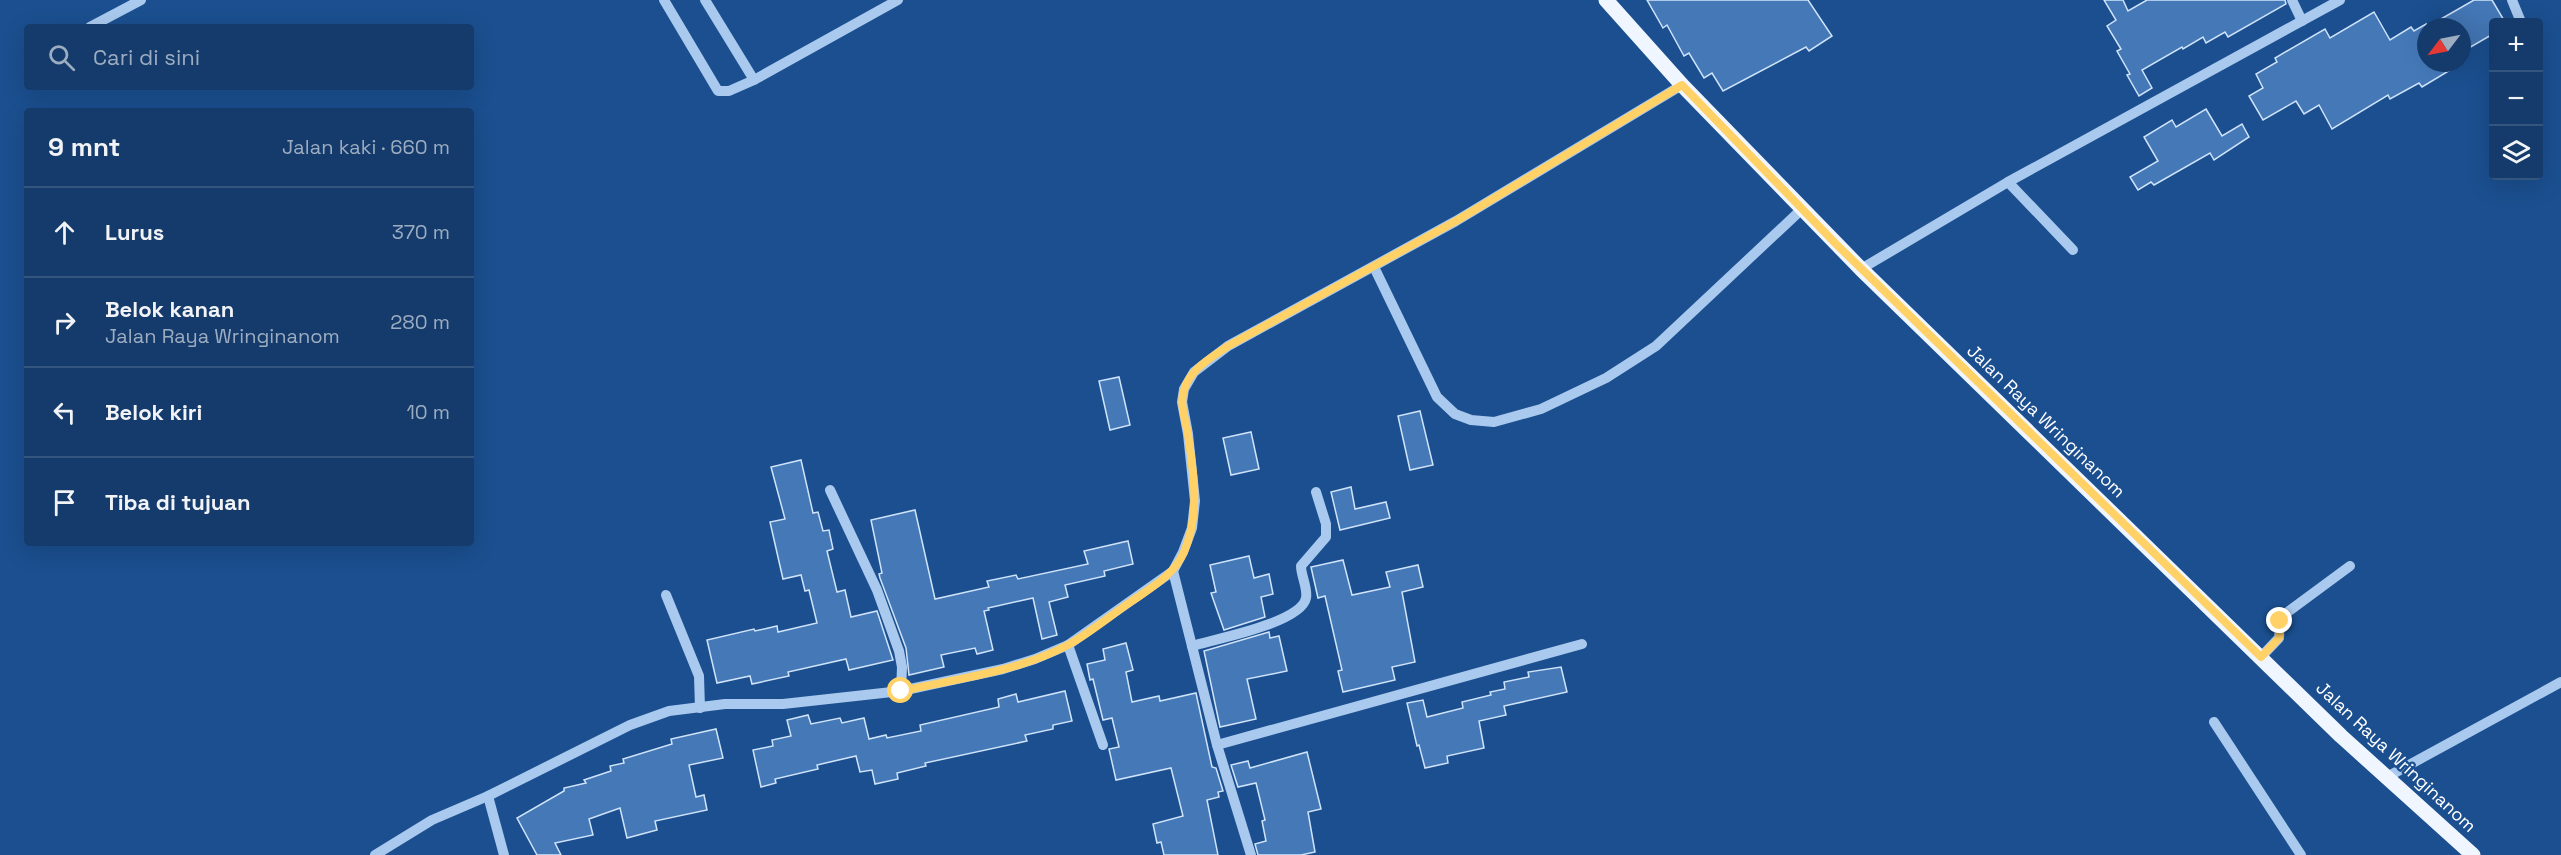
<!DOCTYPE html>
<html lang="id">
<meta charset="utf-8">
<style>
:root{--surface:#143b6b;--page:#214673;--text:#f1f3f6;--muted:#9dadc1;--line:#33557e}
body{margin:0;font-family:"Space Grotesk",sans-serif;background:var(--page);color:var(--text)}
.controls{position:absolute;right:18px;top:18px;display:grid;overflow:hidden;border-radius:6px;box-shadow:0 6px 24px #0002}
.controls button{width:54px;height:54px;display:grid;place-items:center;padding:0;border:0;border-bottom:2px solid var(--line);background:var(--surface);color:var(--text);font:30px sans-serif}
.compass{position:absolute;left:2417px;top:18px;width:54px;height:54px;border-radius:50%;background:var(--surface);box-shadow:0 6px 24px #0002;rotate:238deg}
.stop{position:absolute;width:18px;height:18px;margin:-14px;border:4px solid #ffd166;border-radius:50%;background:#fff}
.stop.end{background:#ffd166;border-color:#fff;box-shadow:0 2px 6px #0008}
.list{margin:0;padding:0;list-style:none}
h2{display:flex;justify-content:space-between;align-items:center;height:78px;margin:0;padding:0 24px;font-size:26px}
h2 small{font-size:20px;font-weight:400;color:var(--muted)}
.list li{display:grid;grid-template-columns:39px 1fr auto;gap:18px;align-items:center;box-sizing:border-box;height:90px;padding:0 24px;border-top:2px solid var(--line)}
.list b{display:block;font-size:22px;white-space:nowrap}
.list p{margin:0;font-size:20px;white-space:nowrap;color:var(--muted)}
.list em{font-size:20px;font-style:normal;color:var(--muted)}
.icon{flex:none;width:33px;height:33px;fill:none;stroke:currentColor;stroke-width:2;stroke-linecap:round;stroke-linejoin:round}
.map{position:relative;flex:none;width:2561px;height:855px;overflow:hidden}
.search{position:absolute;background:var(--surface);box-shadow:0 6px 24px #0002;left:24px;top:24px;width:450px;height:66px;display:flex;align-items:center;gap:15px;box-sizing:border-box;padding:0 21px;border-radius:6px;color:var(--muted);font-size:22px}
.panel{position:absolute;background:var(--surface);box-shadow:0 6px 24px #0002;left:24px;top:108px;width:450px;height:438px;border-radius:6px}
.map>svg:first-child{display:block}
.building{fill:#4478b7;stroke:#cfe3fa;stroke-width:1.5}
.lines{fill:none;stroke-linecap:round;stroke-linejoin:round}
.minor{stroke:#a9c9ee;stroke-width:10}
.major{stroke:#f0f6ff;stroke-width:15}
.route{stroke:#ffd166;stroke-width:8}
.labels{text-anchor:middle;stroke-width:5;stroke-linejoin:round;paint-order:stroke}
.street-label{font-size:18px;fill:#fff;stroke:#1b4f8f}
</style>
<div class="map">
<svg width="2561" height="855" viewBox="0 0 2561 855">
<rect width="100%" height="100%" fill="#1b4f8f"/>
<g class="building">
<path d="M1647,0h161l24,36 -23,15 -3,-4 -83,44 -11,-18 -8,5 -15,-25 -5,3 -17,-31 -4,3z"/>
<path d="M2104,0h19l5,11 19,-11h138l1,4 -58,33 -3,-5 -19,11 -3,-6 -20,12 -1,-2 -40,23 10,18 -13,8 -12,-21 3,-1 -13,-23 4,-2 -14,-23 9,-6z"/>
<path d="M2474,0h18l13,22h-12v12l-31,18v-25h-35z"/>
<path d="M2374,12l16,28 21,-13 3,4 12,-7v39h36l-40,24 -3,-4 -29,16 -2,-4 -56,34 -13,-24 -15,9 -8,-13 -33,19 -14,-24 14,-8 -7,-14 21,-12 -2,-4 50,-29 5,9z"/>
<path d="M2206,109l16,27 20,-12 7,13 -35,23 -4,-7 -56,32 -3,-3 -13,8 -8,-13 28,-16 -14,-24 28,-17 4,7z"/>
<path d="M1119,377l11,48 -20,5 -11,-49z"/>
<path d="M1420,411l13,54 -23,5 -12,-54z"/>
<path d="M1251,432l8,37 -28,6 -8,-37z"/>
<path d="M801,460l12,53 5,-1 5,19 6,-1 4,19 -6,2 10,41 8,-2 6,27 26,-6 16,49 -44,10 -3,-11 -58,13 1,4 -37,8 -2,-8 -33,7 -10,-43 47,-11 1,2 22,-5 1,6 39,-9 -8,-33 -4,1 -4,-16 -18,4 -13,-57 15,-3 -14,-52z"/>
<path d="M1351,487l4,22 31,-7 4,16 -50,12 -9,-38z"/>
<path d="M915,510l20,89 54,-12 -2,-6 29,-6 2,4 70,-15 -4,-13 44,-10 5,23 -29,7 1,5 -40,9 3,12 -19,5 8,33 -15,4 -9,-41 -45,10 1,2 -5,1 9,39 -16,4 -2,-6 -34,7 3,12 -35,8 -3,-27 -26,-70 -1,-4 3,-1 -11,-53z"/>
<path d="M1249,556l5,22 15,-4 4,20 -12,3 4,20 -41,13 -13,-37 5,-1 -6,-27z"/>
<path d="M1343,560l9,35 38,-8 -4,-15 32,-7 5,22 -21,5 13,70 -23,5 3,13 -52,12 -5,-21 4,-1 -17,-74 -7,2 -7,-31z"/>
<path d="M1269,632l1,6 9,-2 8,35 -40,8 9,40 -36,8 -16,-76z"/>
<path d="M1126,643l7,27 -7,2 6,30 27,-6 1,5 36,-8 16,74 4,1 7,23 -5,1 1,5 -12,3 11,55h-54l-3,-13 -4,1 -4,-19 30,-8 -12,-48 -55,12 -7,-31 10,-2 -7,-29 -9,2 -10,-41 -3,1 -3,-16 18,-4 -2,-11z"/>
<path d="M1561,667l6,25 -63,14 2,9 -27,6 5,27 -37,8 1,7 -23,5 -6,-23 -2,1 -10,-43 16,-3 4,17 36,-9 -1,-6 29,-7 -1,-3 15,-3 -1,-7 25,-5 -1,-5z"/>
<path d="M1065,691l7,30 -19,4v4l-28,6 2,6 -102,22 1,3 -29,7 1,6 -23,5 -3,-14 -12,2 -4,-16 -39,9 1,4 -43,10 1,4 -15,4 -8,-37 20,-4 -1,-6 19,-4 -4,-16 21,-5 3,9 29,-6 2,5 22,-5 5,21 17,-4 1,3 34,-7 -1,-6 79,-18 -1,-8 18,-5 2,8z"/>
<path d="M716,729l7,29 -34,7 7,32 8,-2 3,15 -52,11 2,9 -30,8 -7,-30 -31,11 4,16 -38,8 6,12h-24l-20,-37 47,-27v-3l22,-5 -2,-3 27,-9 -1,-5 14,-3 -1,-4 49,-15 -1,-5z"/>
<path d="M1307,752l14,57 -13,3 7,40 -14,3h-43l-3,-11 11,-3 -4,-20 3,-1 -9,-37 -18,4 -7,-22 17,-4 2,7z"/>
</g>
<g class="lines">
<g class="minor">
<path d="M664,0l54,91h11l25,-11"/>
<path d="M705,0l49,80 144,-80"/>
<path d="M2292,0l10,21"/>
<path d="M2512,0l9,22"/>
<path d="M90,27l51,-27"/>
<path d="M2008,182l65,68"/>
<path d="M1374,267l63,130 18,17 16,6 23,2 47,-13 65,-31 50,-32 146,-137"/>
<path d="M1861,269l147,-87 332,-182"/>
<path d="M830,490l47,100 22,61 3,16 -1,24"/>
<path d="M1173,571l44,174 34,110"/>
<path d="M666,595l33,81 1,32"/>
<path d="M1068,645l35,100"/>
<path d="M1192,646c23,-7 109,-23 114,-48 2,-10 -5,-22 -5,-32l25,-29v-13l-10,-32"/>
<path d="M2261,657l18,-19 1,-17 5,-7 65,-48"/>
<path d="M2214,722l87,133"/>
<path d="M1217,745l365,-101"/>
<path d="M2387,777l174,-95"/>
<path d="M488,796l16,59"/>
<path d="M375,855l57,-35 56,-24 142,-71 39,-14 56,-7h58l118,-13 102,-22 32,-10 33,-14 105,-74 10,-19 9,-24 3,-27 -7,-67 -6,-32 2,-13 10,-17 34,-26 228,-125 226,-136"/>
</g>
<path class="major" d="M1606,0l76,85 179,184 480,467 132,119"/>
</g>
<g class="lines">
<path class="route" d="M901,691c55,-12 116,-19 167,-46 22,-12 43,-30 64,-44 20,-14 42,-26 52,-49 16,-37 10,-78 4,-117 -2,-15 -9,-30 -4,-45 6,-21 27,-32 44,-44l228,-125 226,-136 155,160 424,412 18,-19 1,-17"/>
</g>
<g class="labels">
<g class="street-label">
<text transform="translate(2046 421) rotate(44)" y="6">Jalan Raya Wringinanom</text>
<text transform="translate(2396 757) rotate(43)" y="6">Jalan Raya Wringinanom</text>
</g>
</g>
</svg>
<div class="controls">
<button>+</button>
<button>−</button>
<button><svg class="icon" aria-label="layers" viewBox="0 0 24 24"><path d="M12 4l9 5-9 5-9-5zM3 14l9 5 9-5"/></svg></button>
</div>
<svg class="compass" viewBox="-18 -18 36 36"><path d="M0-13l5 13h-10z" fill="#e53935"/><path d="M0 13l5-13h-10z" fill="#9dadc1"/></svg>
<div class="stop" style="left:901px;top:691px"></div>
<div class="stop end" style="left:2280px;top:621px"></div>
<div class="search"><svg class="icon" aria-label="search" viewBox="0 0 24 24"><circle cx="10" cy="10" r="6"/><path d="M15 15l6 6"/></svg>Cari di sini</div>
<section class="panel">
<h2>9 mnt<small>Jalan kaki · 660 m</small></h2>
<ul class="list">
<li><svg class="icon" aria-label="ahead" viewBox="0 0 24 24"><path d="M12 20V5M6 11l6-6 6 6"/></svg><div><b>Lurus</b></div><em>370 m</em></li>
<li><svg class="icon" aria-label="right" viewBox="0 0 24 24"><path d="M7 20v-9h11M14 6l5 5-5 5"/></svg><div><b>Belok kanan</b><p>Jalan Raya Wringinanom</p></div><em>280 m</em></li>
<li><svg class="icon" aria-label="left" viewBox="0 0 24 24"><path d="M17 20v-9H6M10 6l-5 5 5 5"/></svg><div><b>Belok kiri</b></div><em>10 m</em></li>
<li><svg class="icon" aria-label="arrive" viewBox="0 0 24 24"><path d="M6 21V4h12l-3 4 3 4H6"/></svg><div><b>Tiba di tujuan</b></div></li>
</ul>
</section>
</div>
